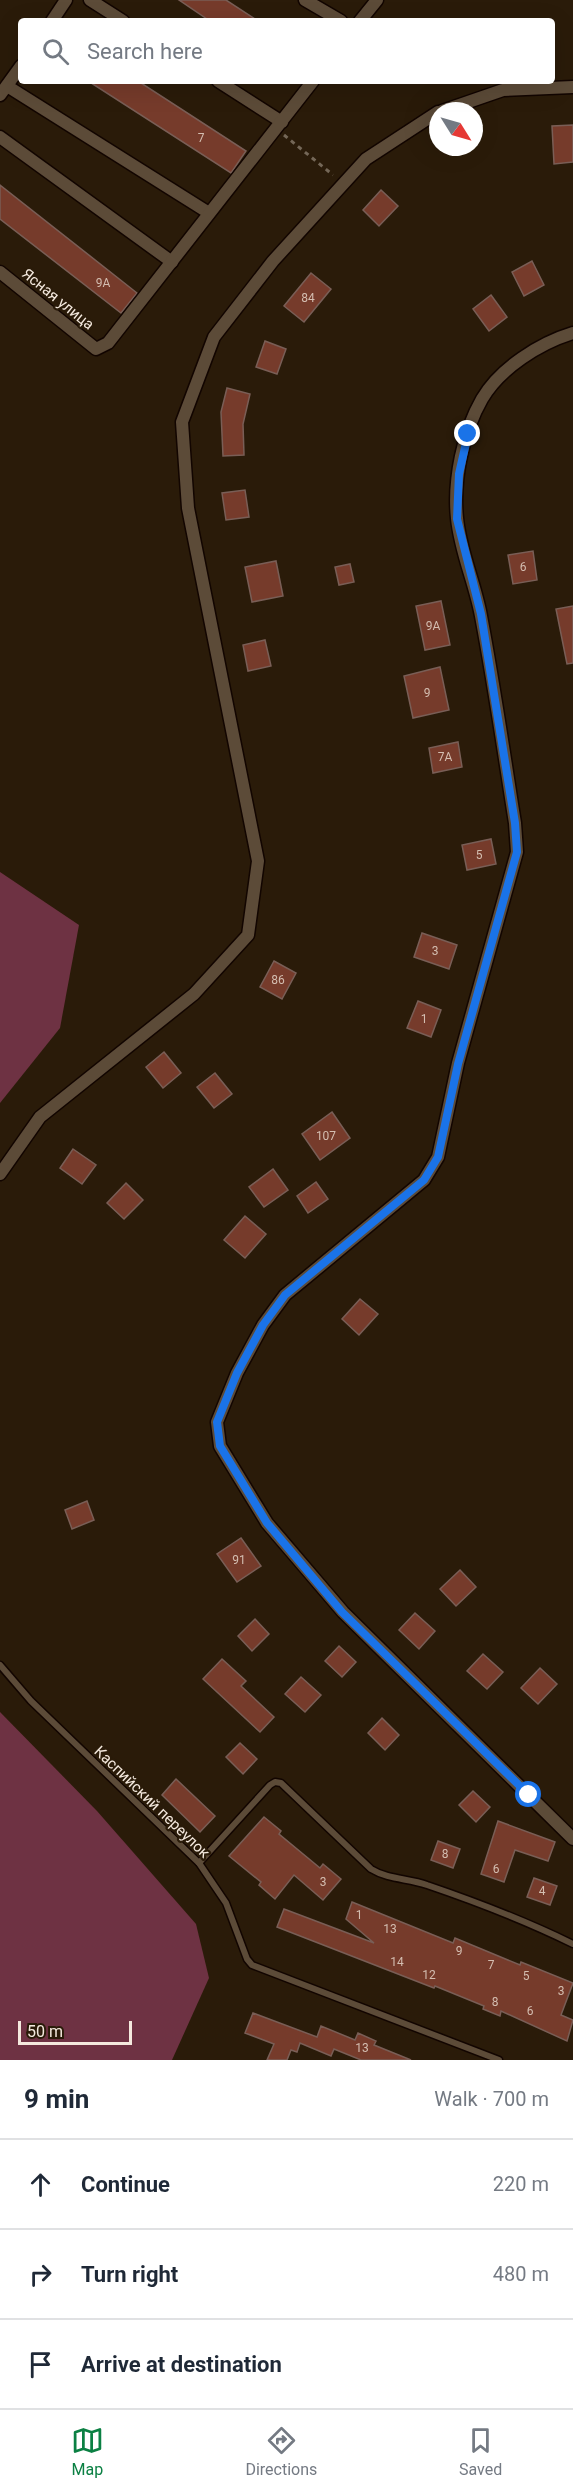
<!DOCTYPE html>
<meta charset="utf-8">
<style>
:root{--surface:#fff;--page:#f6f6f7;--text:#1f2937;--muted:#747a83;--line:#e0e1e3;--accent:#0b8043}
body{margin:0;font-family:Roboto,sans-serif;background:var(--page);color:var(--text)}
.compass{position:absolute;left:429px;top:102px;width:54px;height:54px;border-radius:50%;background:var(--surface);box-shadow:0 6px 24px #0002;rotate:127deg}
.scale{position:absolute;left:18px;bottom:15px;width:114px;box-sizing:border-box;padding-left:6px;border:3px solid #f4e9de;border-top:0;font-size:16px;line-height:21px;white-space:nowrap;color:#f4e9de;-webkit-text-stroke:4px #2a1b09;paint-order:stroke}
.stop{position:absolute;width:18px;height:18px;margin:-14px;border:4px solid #1a73e8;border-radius:50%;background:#fff}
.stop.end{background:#1a73e8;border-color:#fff;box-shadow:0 2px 6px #0008}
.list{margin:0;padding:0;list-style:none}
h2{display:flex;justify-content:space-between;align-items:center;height:78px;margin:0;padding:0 24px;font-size:26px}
h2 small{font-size:20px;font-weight:400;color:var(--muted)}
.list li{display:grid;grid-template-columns:39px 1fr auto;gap:18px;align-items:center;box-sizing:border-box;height:90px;padding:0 24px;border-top:2px solid var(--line)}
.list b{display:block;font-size:22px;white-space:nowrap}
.list em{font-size:20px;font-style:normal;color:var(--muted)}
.icon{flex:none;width:33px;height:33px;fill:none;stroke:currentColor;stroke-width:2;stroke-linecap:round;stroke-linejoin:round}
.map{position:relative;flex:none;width:573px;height:2060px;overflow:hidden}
.search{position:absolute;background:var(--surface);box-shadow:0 6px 24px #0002;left:18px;right:18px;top:18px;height:66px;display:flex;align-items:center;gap:15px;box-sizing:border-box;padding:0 21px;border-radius:6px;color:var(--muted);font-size:22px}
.sheet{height:348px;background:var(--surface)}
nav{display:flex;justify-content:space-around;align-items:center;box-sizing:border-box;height:84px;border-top:2px solid var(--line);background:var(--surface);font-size:16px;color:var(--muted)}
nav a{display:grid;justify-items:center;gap:3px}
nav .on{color:var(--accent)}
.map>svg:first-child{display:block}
.forest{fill:#6e3243}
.building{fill:#763b2b;stroke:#795e56;stroke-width:1.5}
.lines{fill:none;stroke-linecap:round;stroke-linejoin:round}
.service-casing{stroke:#120500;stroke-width:9}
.minor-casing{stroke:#120500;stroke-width:15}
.path{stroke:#746757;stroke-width:3;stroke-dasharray:4.5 4.5;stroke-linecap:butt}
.service{stroke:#5c4b38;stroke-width:6}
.minor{stroke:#5c4b38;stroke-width:12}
.route{stroke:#1a73e8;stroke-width:8}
.labels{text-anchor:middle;stroke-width:4.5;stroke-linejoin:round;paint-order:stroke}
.number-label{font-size:12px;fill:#d4beb1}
.street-label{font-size:15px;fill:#f4e9de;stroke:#2a1b09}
</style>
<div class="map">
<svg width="573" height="2060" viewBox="0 0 573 2060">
<rect width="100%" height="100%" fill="#2a1b09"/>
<g class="forest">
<path d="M0,872l79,53 -19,103 -60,75z"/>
<path d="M0,1712l97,99 99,113 13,54 -37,82h-172z"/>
</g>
<g class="building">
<path d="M179,0h47l32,21h-48z"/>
<path d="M88,81h50l108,70 -15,22z"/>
<path d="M573,125v37l-19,2 -2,-38z"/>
<path d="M0,185l137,108 -16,20 -121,-94z"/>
<path d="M381,190l17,16 -19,20 -16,-16z"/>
<path d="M532,261l12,24 -20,11 -12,-24z"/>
<path d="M311,273l20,16 -27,33 -20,-16z"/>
<path d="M491,295l16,22 -18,14 -16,-22z"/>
<path d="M265,341l21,8 -9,25 -21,-7z"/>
<path d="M227,388l23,6 -7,30 1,31 -21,1 -2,-44z"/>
<path d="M245,490l4,27 -23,3 -4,-27z"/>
<path d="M533,551l4,29 -24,4 -5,-29z"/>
<path d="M276,561l7,35 -31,6 -7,-35z"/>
<path d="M350,564l4,18 -15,3 -4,-18z"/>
<path d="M441,601l9,44 -25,5 -9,-44z"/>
<path d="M573,606v57l-6,1 -11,-55z"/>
<path d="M265,640l6,26 -23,5 -5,-26z"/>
<path d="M440,667l9,43 -36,8 -9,-42z"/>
<path d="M458,742l4,25 -29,6 -4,-25z"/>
<path d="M491,839l5,25 -29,6 -5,-25z"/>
<path d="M422,933l35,12 -8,24 -35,-12z"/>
<path d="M274,961l22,12 -14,26 -22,-12z"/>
<path d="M418,1001l23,9 -10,27 -24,-9z"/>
<path d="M164,1052l17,21 -18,15 -17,-21z"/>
<path d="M215,1073l17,21 -18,14 -17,-21z"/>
<path d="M332,1112l18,26 -30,22 -18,-26z"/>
<path d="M73,1149l23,16 -14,19 -22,-16z"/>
<path d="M273,1169l15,21 -24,17 -15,-20z"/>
<path d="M316,1182l12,17 -20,14 -11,-17z"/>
<path d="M126,1183l17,17 -19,19 -17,-16z"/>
<path d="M245,1216l21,18 -21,24 -21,-18z"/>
<path d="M360,1299l18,15 -19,21 -17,-16z"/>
<path d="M87,1501l7,19 -22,9 -7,-19z"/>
<path d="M241,1538l20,28 -24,16 -20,-28z"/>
<path d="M460,1570l16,17 -20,19 -16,-17z"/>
<path d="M415,1613l20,18 -16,18 -20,-19z"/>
<path d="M255,1619l14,15 -17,17 -14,-15z"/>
<path d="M339,1646l17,16 -14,15 -17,-16z"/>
<path d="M483,1654l20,18 -16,17 -20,-18z"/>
<path d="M222,1659l24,22 -5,5 33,31 -14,15 -57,-53z"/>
<path d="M540,1668l17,16 -19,20 -17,-16z"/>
<path d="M301,1677l20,18 -16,17 -20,-18z"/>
<path d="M382,1718l17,17 -14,15 -17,-17z"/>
<path d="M240,1743l17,16 -14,15 -17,-17z"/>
<path d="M176,1779l39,37 -15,16 -38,-37z"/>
<path d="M473,1791l17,16 -14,15 -17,-17z"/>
<path d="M264,1817l17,14 -2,3 41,34 3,-4 18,15 -18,21 -29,-25 -19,24 -16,-14 2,-3 -32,-26z"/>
<path d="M498,1821l57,21 -7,19 -33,-11 -11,32 -23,-8z"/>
<path d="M438,1841l22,8 -7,19 -22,-8z"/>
<path d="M534,1878l23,8 -7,19 -23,-8z"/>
<path d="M352,1902l101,41 2,-5 65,27 1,-3 52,21 -12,32 12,5 -6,21 -66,-30 -1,5 -17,-7 1,-3 -49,-20 -1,2 -157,-61 7,-18 90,34 -28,-24z"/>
<path d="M253,2013l64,24 4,-11 34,14 3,-7 18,8 -2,4 37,15h-50l-27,-11 -3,7 -31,-13 -3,9 -6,-2 -4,10h-20l7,-16 -29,-11z"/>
</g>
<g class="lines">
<defs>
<g id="service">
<path d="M0,1665l31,36 168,162 27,40 21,56 5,6 247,95"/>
<path d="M199,1863l71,-78 5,-3 6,1 90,86c18,11 37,9 56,16 50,17 99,36 146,59"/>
</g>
<g id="minor">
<path d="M90,0l33,21"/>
<path d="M305,0l36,21"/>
<path d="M52,21l14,-21"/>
<path d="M360,21l17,-21"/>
<path d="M218,81l64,41"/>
<path d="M7,86l202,127"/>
<path d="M0,95l21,-29"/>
<path d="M442,111l61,-21 70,-3"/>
<path d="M0,137l172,125"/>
<path d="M0,272l96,77 12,-6 205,-262"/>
<path d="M573,333c-33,10 -73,35 -91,66 -19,33 -29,81 -25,119 3,33 18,65 24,98 13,68 23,138 34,207l2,29 -59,211 -20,94 -14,23 -139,115 -22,30 -26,48 -20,49 3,24 47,77 76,89 230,227"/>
<path d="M0,1174l40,-57 154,-123 54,-59 10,-74 -70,-353 -6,-86 32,-85 59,-76 93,-102 72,-47"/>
</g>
</defs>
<use href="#service" class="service-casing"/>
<use href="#minor" class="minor-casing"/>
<path class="path" d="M284,135l49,40"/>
<use href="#service" class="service"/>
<use href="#minor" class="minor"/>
</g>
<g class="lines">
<path class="route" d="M468,434l-9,40 -2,45 24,95 34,209 2,29 -59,212 -20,93 -14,23 -139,115 -22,30 -26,48 -20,49 3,24 47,77 75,89 187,183"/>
</g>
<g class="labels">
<g class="number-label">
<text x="201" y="142">7</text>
<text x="103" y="287">9А</text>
<text x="308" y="302">84</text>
<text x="523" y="571">6</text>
<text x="433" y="630">9А</text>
<text x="427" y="697">9</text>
<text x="445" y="761">7А</text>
<text x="479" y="859">5</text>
<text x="435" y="955">3</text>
<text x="278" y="984">86</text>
<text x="424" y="1023">1</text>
<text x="326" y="1140">107</text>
<text x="239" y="1564">91</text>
<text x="445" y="1858">8</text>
<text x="496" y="1873">6</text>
<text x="323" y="1886">3</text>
<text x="542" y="1895">4</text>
<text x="359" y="1919">1</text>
<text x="390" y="1933">13</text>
<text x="459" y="1955">9</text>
<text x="397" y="1966">14</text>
<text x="491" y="1969">7</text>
<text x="429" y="1979">12</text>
<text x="526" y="1980">5</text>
<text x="561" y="1995">3</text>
<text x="495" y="2006">8</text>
<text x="530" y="2015">6</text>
<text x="362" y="2052">13</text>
</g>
<g class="street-label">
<text transform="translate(58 299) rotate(39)" y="5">Ясная улица</text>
<text transform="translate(152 1802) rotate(44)" y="5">Каспийский переулок</text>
</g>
</g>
</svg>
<svg class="compass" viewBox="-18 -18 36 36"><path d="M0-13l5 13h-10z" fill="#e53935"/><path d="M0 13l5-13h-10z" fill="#747a83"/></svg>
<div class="scale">50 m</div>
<div class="stop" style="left:529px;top:1795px"></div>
<div class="stop end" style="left:468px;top:434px"></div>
<div class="search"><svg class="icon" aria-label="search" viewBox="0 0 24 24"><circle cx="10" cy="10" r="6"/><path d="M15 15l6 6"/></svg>Search here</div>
</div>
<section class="sheet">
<h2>9 min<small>Walk · 700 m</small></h2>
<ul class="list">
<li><svg class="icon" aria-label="ahead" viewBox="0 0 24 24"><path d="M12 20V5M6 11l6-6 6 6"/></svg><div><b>Continue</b></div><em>220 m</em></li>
<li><svg class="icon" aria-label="right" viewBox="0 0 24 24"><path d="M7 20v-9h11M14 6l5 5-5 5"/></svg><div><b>Turn right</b></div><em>480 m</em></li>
<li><svg class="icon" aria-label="arrive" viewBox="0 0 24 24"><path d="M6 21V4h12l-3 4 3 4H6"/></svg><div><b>Arrive at destination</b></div></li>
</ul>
</section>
<nav>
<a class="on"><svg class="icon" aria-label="map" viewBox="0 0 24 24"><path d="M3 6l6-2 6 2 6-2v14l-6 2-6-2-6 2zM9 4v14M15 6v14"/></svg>Map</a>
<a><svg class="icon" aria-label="directions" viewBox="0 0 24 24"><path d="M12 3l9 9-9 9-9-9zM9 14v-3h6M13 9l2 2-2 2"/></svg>Directions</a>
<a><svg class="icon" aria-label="saved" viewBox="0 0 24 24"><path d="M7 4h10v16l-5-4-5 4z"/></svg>Saved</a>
</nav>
